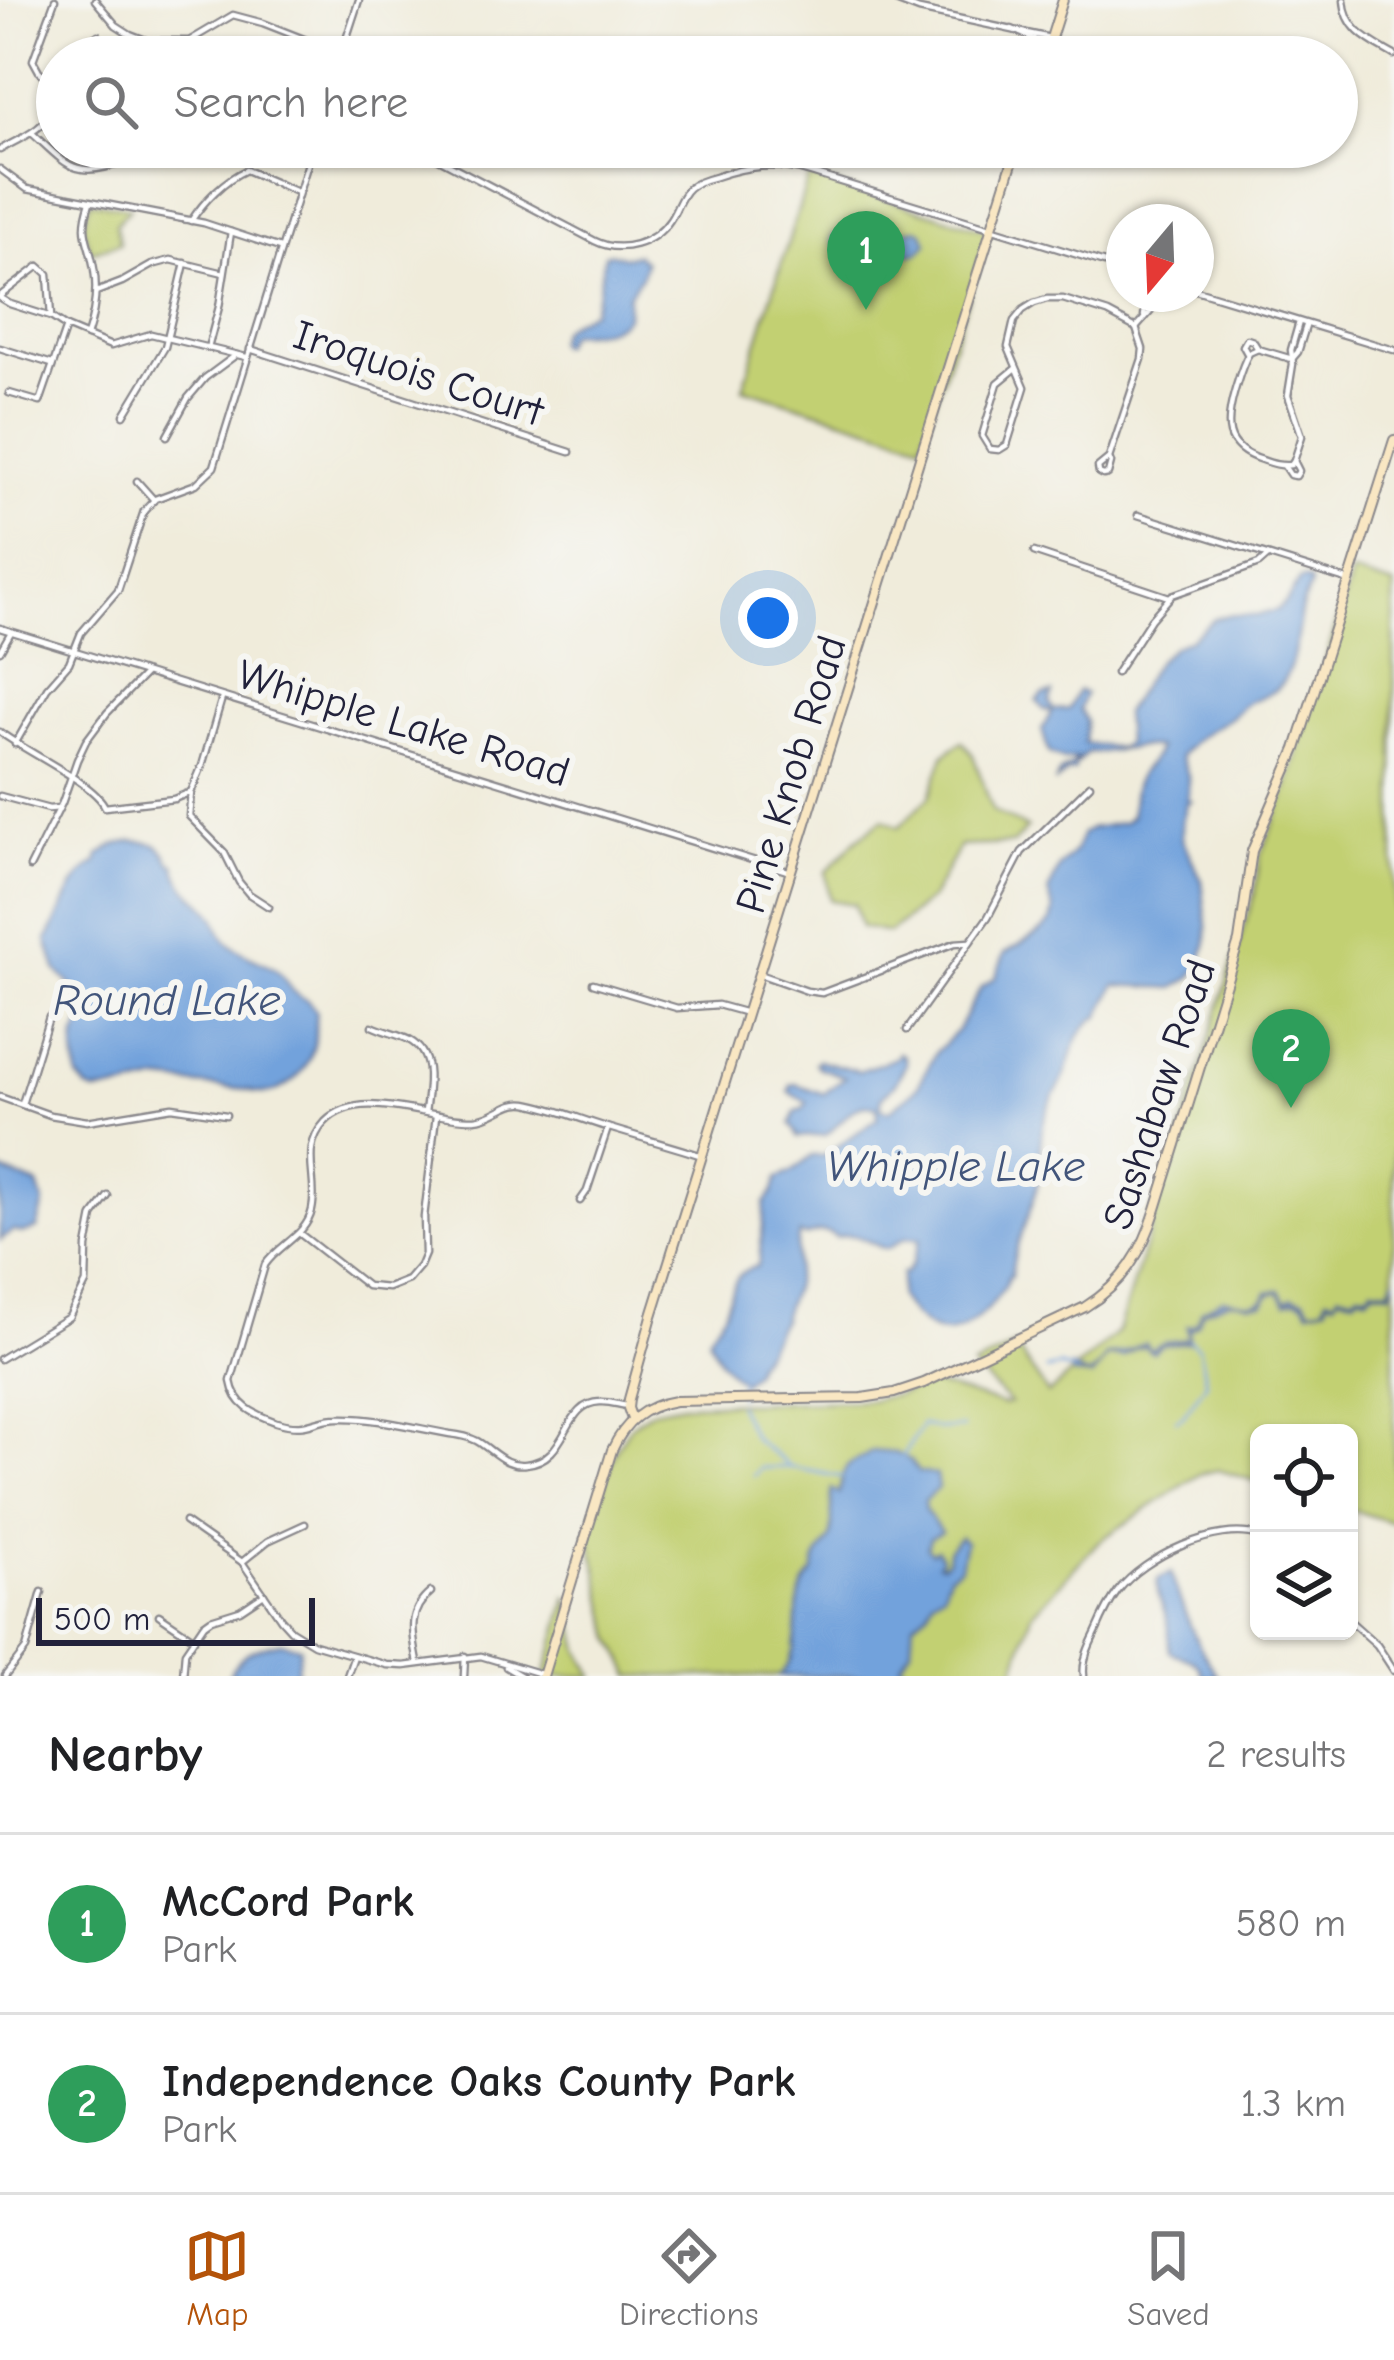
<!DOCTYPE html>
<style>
:root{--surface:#fff;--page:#f2f2f2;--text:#202124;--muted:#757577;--line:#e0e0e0;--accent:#b45309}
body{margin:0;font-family:"Comic Neue",sans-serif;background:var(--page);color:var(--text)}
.controls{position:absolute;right:36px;bottom:36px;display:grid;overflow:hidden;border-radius:18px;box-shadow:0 3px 9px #0004}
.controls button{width:108px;height:108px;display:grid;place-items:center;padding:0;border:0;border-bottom:3px solid var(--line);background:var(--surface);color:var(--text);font:60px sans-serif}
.compass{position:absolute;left:1106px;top:204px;width:108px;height:108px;border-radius:50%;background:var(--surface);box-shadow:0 3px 9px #0004;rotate:199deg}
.scale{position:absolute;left:36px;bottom:30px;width:279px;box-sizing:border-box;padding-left:12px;border:6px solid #22223b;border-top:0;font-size:33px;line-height:42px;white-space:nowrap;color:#22223b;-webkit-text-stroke:9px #f6f6f2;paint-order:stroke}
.you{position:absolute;left:768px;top:618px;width:42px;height:42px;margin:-30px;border:9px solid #fff;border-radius:50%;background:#1a73e8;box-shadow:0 0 0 18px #1a73e833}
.badge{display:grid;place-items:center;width:78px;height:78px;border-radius:50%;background:var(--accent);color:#fff;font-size:39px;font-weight:700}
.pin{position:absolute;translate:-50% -99px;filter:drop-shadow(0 3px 6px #0008)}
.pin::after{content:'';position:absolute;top:63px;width:42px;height:36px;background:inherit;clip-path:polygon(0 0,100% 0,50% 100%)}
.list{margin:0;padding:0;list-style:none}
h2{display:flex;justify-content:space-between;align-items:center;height:156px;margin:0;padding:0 48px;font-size:51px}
h2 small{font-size:39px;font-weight:400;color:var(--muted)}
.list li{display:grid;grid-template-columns:78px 1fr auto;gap:36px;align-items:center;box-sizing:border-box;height:180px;padding:0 48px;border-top:3px solid var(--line)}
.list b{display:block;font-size:45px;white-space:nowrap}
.list p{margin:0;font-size:39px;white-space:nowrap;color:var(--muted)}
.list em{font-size:39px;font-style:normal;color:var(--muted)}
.icon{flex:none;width:66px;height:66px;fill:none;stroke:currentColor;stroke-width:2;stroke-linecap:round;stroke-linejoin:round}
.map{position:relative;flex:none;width:1394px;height:1676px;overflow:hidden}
.search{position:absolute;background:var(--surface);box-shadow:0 3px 9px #0004;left:36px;right:36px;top:36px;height:132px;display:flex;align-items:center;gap:30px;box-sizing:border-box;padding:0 42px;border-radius:66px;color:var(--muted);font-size:45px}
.sheet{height:516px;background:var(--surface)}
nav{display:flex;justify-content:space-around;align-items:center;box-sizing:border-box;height:168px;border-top:3px solid var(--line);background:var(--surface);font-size:33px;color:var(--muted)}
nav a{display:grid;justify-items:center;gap:6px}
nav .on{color:var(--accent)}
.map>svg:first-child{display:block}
.green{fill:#c2d072;stroke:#727956;stroke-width:3}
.water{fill:#72a2dc;stroke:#4a628c;stroke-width:3}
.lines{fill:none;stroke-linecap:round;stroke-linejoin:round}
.stream{stroke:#72a2dc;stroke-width:3}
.street-casing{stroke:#89878b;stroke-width:9}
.secondary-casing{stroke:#89878b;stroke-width:12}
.street{stroke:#fff;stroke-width:4.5}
.secondary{stroke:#f9e7c3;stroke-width:8}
.labels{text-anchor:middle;stroke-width:12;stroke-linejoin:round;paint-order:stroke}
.street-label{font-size:42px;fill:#22223b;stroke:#f6f6f2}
.water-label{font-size:45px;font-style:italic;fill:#42557b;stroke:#f6f6f2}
</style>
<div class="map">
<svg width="1394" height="1676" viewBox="0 0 1394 1676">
<rect width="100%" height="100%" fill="#f6f6f2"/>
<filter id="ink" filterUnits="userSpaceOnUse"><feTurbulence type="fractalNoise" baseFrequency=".00833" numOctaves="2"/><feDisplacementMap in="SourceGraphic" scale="24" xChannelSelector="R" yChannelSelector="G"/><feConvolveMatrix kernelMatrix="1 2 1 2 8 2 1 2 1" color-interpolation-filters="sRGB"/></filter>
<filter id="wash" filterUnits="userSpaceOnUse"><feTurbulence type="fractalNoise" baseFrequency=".004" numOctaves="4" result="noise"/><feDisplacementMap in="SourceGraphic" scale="48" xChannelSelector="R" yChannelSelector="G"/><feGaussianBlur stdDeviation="2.7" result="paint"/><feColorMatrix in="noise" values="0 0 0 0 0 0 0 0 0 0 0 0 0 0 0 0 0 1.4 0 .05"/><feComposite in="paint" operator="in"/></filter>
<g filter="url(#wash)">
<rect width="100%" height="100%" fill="#f0ecdb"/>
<g class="green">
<path d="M809,175l180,56 -67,212 -179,-55z"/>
<path d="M90,201l40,7 -14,16 4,19 -30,9 -7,-26z"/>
<path d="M1352,573l42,13v937l-45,-14v-76h-90v49l-41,-12 -18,4 -102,68 -66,72 -19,62h-381l-19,-37 -24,-106 28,-86 14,-22 21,-15 30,-6 188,-4 27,-5 32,-12 75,22 6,-2 -37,-36 42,-21 33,48 70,-62 137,-440 5,-36 22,-52z"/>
<path d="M962,741l11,14 20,56 34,17 -14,16 -53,2 -29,52 -42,35 -28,-6 -7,-23 -24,-4 -4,-28 30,-32 27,-21 16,8 31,-31 14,-41z"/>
<path d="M568,1596l12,54 14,26h-49z"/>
</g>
<g class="water">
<path d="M851,229l28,8 37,-8 6,2 6,12 -10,10c-20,3 -36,2 -53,-6l-8,5 -22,-6 -3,-6 1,-4z"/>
<path d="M609,253l16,4 11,-3 9,8 -3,13 -14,20 -1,21c-15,18 -37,14 -59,18l-7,12 -4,-1c-2,-21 20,-24 35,-35 9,-19 8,-36 13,-55z"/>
<path d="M1304,579l6,2 1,5c-19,30 -8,71 -31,99 -10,12 -22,11 -33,18 -8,6 -14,14 -22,18 -20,11 -30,17 -45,35l8,19v24l3,2 -4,2 -5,18v18l20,42 5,44v17l-7,24 -9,12 -17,10 -59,-3 -15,31c-31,17 -25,45 -41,71 -9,13 -14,26 -17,43 -3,15 0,31 -3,46 -5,35 -25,65 -28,100l-3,1c-4,20 -41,57 -64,56 -17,-1 -36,-22 -45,-36l3,-24h4l6,-9 8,-25 -15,-1 -18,11c-19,-5 -30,-19 -51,-12 -11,-8 -20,-5 -31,-1l-6,-2c-5,17 -1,33 -5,50 -2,11 -10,23 -12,36 -10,13 -14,32 -26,42l-3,10 -10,10c-18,-12 -26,-25 -35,-44 4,-9 12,-17 16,-26 8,-19 9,-42 32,-45l3,-5 6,-59 8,-10 5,-15 14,-6 20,-16h12l54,-38 -1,-11c-24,-9 -34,16 -51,28l-28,2 -7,-13 5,-13 7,-2 4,-7 -18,-10 2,-7 5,-1 28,10 21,-17 -27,-10 -3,-4 3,-3 41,11 37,-13 3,-5 5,3 2,8 -12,21 -13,13v10l8,3 22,-17 7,-8 19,-35 21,-21 23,-43 14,-9 10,-25 34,-20 12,-11 3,-11 -6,-19 12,-26 15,-15 7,-17 8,-5 34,-7 7,-6c2,-15 1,-29 9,-42 7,-11 15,-15 18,-26 -24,-5 -46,7 -70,4l-13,13 -1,6 -7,1 -12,11 5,-11 11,-6 7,-8 -14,2 -15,-7 -7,-23 10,-19 -8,-1 -7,-9 6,-6 9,-2 -3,10 5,7 15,-1 9,-19 7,4 -6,15 7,12 -2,22 34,5 8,-5 -2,-30 33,-52 16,-14 17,-8 24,-20 14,-4 28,1 21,-6 9,-8 14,-22z"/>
<path d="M133,841c20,1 29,3 37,21l5,2c7,29 24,31 39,52 5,8 5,18 13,25 13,14 32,18 48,28 14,9 10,23 32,31l9,11c-2,10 1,25 -3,37 -8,29 -37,54 -66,42l-87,-9 -35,8 -30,3 -7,-3 -10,-11 -3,-26 1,-16 9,-19 -2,-11 -9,-18 -18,-18 -9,-30c16,-25 23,-64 50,-77l2,-7 16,-11z"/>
<path d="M0,1170l38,15 6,19 -7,25 -14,4 -10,-2 -13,9z"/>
<path d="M1394,1278l-4,14 -17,-2 -5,6 -8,-3 -5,5 -16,-3 -4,6 -8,-2v7l-18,4 -5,-8 -9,-2 -9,3 -7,-12 -11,4 -4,8c-14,3 -22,-4 -35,-2 -8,2 -18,8 -26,10l-5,13 -9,6v12l-28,3 -7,7 -5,-1 -4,-5 -9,2 -13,9 -15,-1 -16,21 -19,-2 -1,-6 17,7 11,-10 7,-11c21,-1 20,-6 38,-12l5,7 15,-8 23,-3 -1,-13 9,-2 6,-14 21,-12 28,6 12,-4 4,-8 13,-2 6,11 6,-4 13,2 6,10 13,-3 3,-9 7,3 5,-7 13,3 7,-5 10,2 3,-6 17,2z"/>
<path d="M873,1451l23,2 14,7 8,12 18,3 2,13 -14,13 1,9 16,22 -11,6 -3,10 4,4 6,-3 4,8 -3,6 4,1 5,-4 1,-10 12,-13 5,5 -5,25 -11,8 -6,17 -10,5 -5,14 -15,12 -2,26 -11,15 4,3 -6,4v5h-119c30,-28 5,-75 35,-104 -1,-16 10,-21 16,-34 5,-14 -1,-34 2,-49l7,5c6,-35 6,-25 34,-43z"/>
<path d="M1171,1573c8,29 29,80 47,103h-16c-2,-19 -18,-18 -32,-24 -2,-7 -1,-14 -1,-21 0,-19 -15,-34 -11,-52z"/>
<path d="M281,1642l19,5 -4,29h-67c8,-23 30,-30 52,-34z"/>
</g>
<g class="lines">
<g class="stream">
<path d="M1046,1370l14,-3 16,5"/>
<path d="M739,1396l1,-15"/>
<path d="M737,1405l17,34 34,26"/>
<path d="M1176,1420l7,-4 23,-33 -7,-35 -9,-8"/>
<path d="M902,1458l20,-33 19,4 22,-1"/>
<path d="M753,1476l8,-8 28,-1 53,10"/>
</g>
</g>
</g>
<g filter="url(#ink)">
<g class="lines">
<defs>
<g id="street">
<path d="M55,0l-22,60 6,11 18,16"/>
<path d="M95,0l21,25 14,9 18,7h41l44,-26 30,8 79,31"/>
<path d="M893,0l26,10 131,28"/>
<path d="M1344,0c2,31 26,41 50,55"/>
<path d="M1012,29l37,17"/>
<path d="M342,52l17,-52"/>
<path d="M77,57l6,-10 15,-12"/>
<path d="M135,57l6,-17"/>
<path d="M208,57l5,-3 8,3"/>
<path d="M33,134c35,32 42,46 94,27l5,-4 4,-10"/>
<path d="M416,147l179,94c26,13 59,3 75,-21 7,-10 10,-24 19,-32 7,-6 18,-9 26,-11 33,-11 59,-15 93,-5l316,97"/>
<path d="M0,150c30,-18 47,-18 57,-57"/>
<path d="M0,169l27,20 177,34 76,25"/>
<path d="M191,221c13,-20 33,-41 55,-51l51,22"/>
<path d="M1196,290l198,60"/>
<path d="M96,292l26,-10 30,-17 19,-5 53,13"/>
<path d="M0,296l39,-30 9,8 3,43 15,10 45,19 40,-12 95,23"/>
<path d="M0,298l10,6 41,13"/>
<path d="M1144,316l3,-22 7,2"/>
<path d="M1136,328l15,-17 5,-17"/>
<path d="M87,336c7,-21 11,-44 7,-67 -5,-32 -15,-33 -4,-67"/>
<path d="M0,348l52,16"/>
<path d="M208,348l11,-41 12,-75"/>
<path d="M250,349l320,103"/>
<path d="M1248,355l-5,-9 4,-7 6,2 5,8"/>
<path d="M1292,359l-34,-10 -9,4c-7,12 -10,24 -14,37 -10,34 -12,58 27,70 11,4 18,6 29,5l3,-4"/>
<path d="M1292,359l6,-7 8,-26"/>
<path d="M1015,369l-17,14 -16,53 8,13 9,1 8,-5 18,-58 -17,-40 6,-26 9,-11 11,-7 13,-4h16l45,14 28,15"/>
<path d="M9,393l31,9 26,-75"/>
<path d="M124,415l41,-68 20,-84"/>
<path d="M167,436l21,-38 17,-20 31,-23"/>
<path d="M1109,458l-11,9 1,6 4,2 5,-1 3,-11 -2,-5 33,-99 1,-10 -7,-21"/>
<path d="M1284,466l6,9 6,1 3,-5 -5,-10 8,-25 -14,-41 5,-31 -2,-14 8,-28"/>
<path d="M137,481l17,19"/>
<path d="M1138,515l212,66"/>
<path d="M1034,552l135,45"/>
<path d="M0,628l791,244"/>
<path d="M0,651l11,-19"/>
<path d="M1116,673l35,-54 21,-24 87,-31 9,-8"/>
<path d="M222,698l-20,68 -11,26 -2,24 35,36 15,30 10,12 20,13"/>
<path d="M0,732c24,19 95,51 105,75l69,-8 17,-7"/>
<path d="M15,744l32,-56 22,-25 12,-30 37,-43 26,-79 11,-12 41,-15 18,-17 99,-320"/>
<path d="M0,796l49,13 10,-1"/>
<path d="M30,867l32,-64 15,-43 9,-19 21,-28 38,-39"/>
<path d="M759,974l48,17 15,2 133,-50 14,-1"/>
<path d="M593,983l84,25 41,-3 29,8"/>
<path d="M372,1026c12,6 26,8 37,14 27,15 19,48 16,72"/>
<path d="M907,1030l81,-113 34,-65 68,-67"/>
<path d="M0,1097l50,18 37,6 85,-14 54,8"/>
<path d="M22,1104l27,-87"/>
<path d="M580,1201l7,-10 21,-63"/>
<path d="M299,1233l68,53 21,2 20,-8 12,-14 5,-12 -1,-37 12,-101"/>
<path d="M0,1359l69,-42 17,-34 1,-36 6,-31 15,-20"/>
<path d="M628,1406c-9,-1 -19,-5 -28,-4 -38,1 -30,58 -74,62 -21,3 -32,-13 -49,-23 -8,-4 -18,-6 -27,-7 -35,-6 -75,-17 -111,-16 -27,0 -29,14 -63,4 -22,-8 -41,-16 -45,-41l34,-116c14,-21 41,-29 47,-55 7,-32 -13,-60 13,-88 36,-37 105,-1 150,-3 20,-1 32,-19 52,-16 27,5 53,16 79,24 33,10 65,19 97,29"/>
<path d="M185,1522l57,40 39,57 10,11 23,14 73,21 17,1 77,-10 60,18"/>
<path d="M242,1562l26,-21 37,-17"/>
<path d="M159,1615l34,23"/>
<path d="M1349,1620l28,25 17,26"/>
<path d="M418,1663c-5,-28 -12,-51 13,-71"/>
<path d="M506,1667l15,9"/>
<path d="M5,1676l21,-27 16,-57"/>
<path d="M183,1676l2,-24 19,-28 7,-5 29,-9 24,-16"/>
<path d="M347,1676l7,-20"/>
<path d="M464,1676l1,-20"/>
<path d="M1084,1676c-2,-15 5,-30 12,-44 6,-14 13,-29 22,-41 26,-34 99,-69 141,-55"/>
</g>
<g id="secondary">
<path d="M1045,57l18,-57"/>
<path d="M632,1419l-4,-11 1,-9 23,-83 365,-1169"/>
<path d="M543,1676l69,-226c13,-28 32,-44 63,-49l187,-3 32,-5 30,-10 161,-76c39,-24 58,-56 71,-98l83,-268 13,-90 44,-102 98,-309"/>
</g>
</defs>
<use href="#street" class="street-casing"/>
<use href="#secondary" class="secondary-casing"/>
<use href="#street" class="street"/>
<use href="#secondary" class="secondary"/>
</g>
</g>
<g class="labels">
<g class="street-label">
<text transform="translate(419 372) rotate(18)" y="15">Iroquois Court</text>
<text transform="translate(404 722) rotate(17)" y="15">Whipple Lake Road</text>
<text transform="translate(790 774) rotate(-73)" y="15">Pine Knob Road</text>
<text transform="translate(1158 1094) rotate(-72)" y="15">Sashabaw Road</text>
</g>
<g class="water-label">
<text x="167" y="1015">Round Lake</text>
<text x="956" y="1181">Whipple Lake</text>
</g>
</g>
</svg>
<div class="controls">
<button><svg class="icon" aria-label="locate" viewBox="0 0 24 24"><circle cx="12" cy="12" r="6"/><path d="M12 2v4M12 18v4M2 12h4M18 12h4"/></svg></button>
<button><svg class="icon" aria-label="layers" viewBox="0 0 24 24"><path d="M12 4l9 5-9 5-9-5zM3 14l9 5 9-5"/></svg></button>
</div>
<svg class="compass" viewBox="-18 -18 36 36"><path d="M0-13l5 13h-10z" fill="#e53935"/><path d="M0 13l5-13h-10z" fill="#757577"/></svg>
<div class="scale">500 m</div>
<div class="you"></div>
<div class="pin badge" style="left:866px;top:310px;background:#2e9e5b">1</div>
<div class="pin badge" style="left:1291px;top:1108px;background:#2e9e5b">2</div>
<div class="search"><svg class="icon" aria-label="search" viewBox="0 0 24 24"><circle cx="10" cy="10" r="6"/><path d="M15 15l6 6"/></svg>Search here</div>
</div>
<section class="sheet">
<h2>Nearby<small>2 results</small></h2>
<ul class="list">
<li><span class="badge" style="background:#2e9e5b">1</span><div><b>McCord Park</b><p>Park</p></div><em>580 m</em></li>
<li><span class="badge" style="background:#2e9e5b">2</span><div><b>Independence Oaks County Park</b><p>Park</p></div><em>1.3 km</em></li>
</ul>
</section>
<nav>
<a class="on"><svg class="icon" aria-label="map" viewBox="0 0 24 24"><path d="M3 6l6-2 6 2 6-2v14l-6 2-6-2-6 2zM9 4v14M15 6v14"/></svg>Map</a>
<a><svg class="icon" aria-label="directions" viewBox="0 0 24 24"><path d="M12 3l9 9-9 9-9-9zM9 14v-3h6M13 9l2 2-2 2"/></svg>Directions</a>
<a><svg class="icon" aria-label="saved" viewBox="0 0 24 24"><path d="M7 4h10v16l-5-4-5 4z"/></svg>Saved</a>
</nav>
